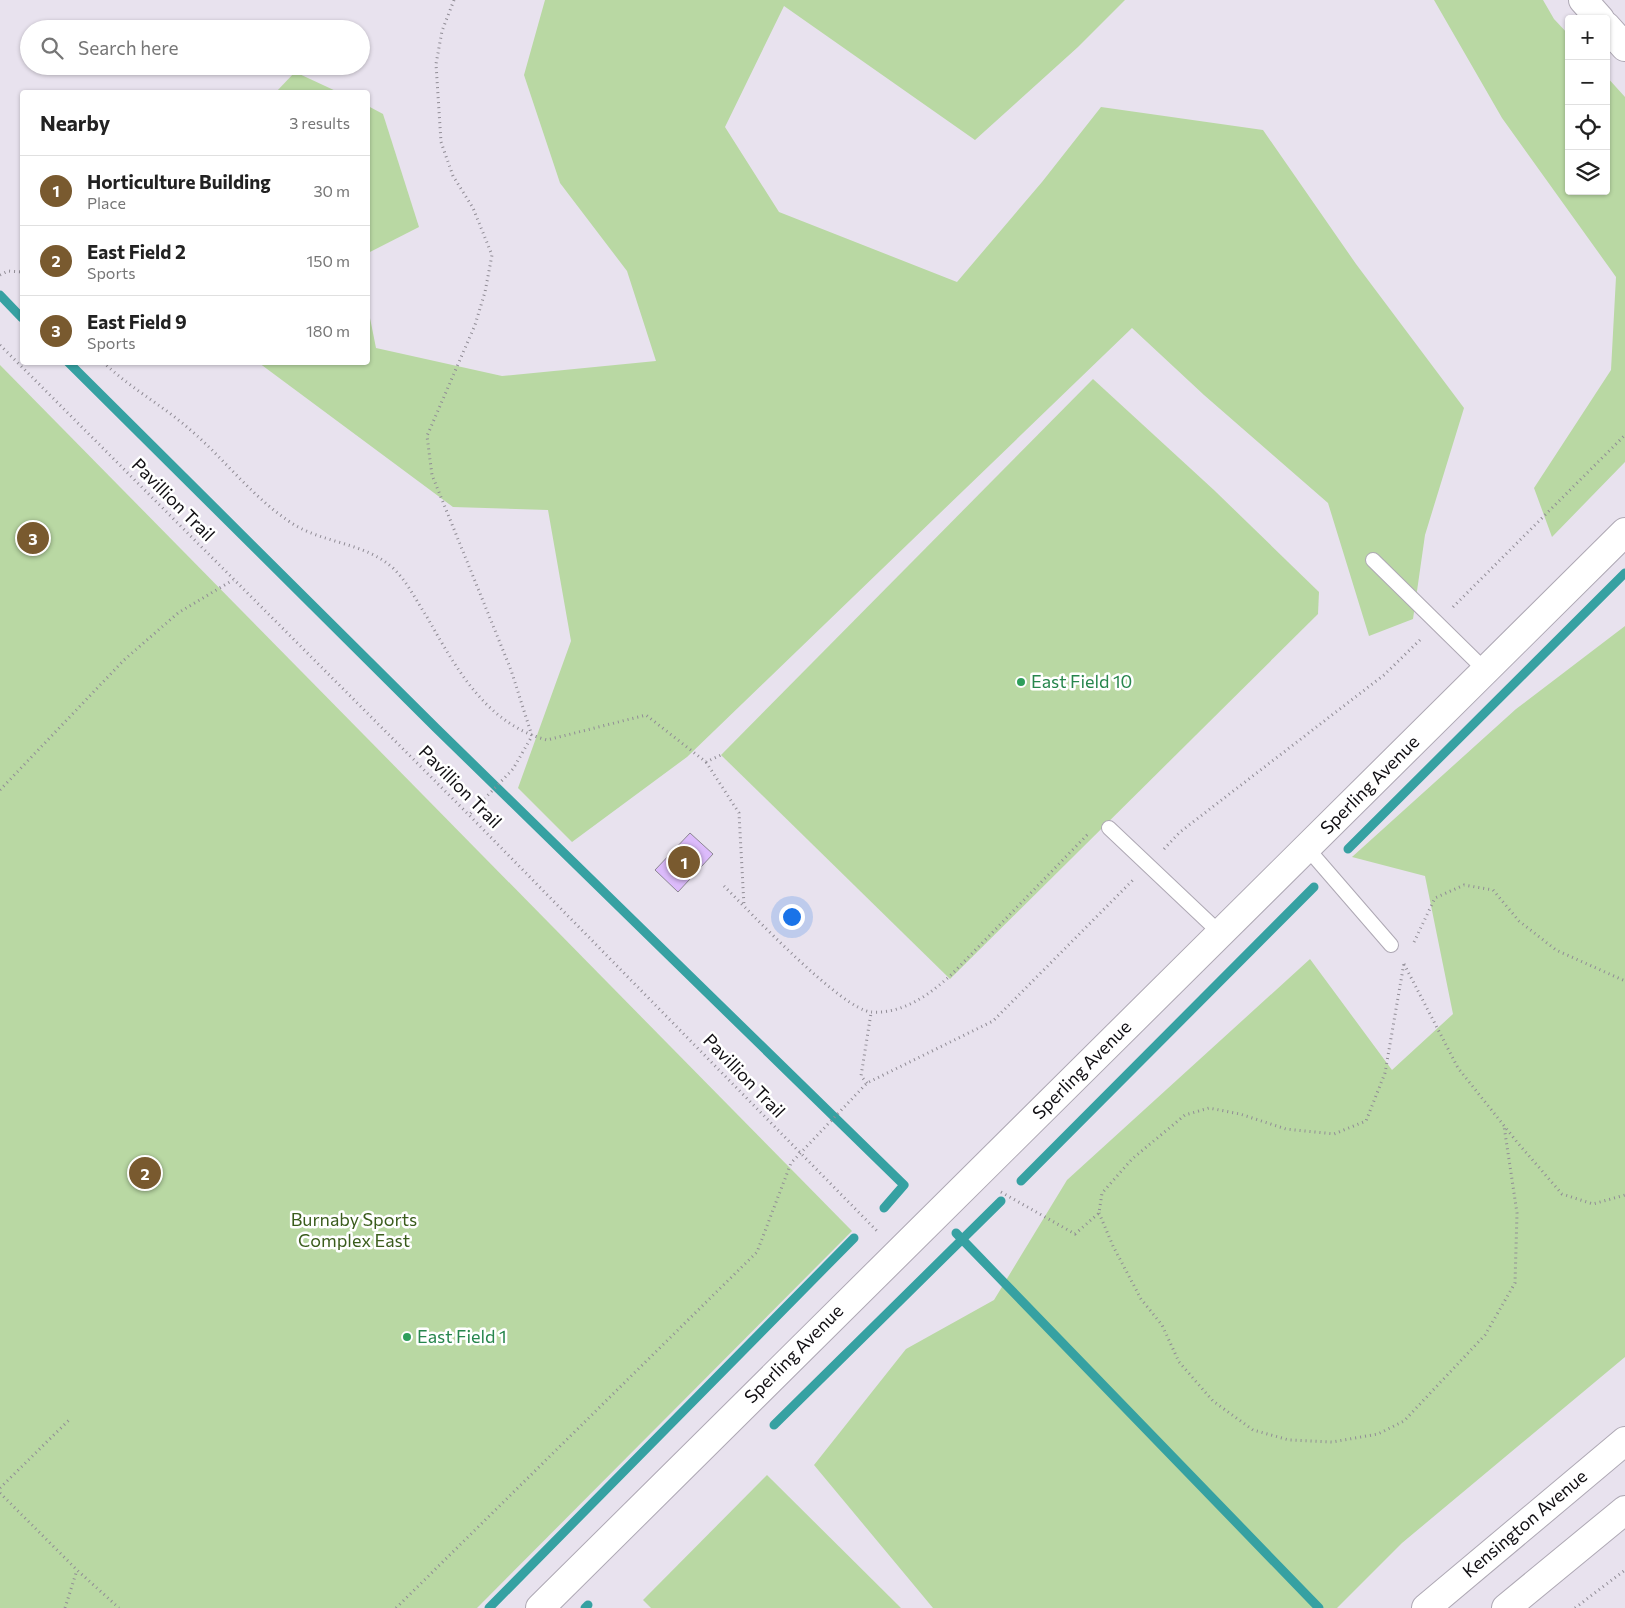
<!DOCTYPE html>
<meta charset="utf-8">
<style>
:root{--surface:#fff;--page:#f2f2f2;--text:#222;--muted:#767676;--line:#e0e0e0;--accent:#795a2f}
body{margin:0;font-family:Commissioner,sans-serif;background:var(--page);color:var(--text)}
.controls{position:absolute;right:15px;top:15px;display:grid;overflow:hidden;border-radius:5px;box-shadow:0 1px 4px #0004}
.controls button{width:45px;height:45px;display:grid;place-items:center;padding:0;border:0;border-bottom:1px solid var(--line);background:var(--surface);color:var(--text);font:25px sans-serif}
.you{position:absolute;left:791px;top:916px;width:18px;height:18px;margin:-12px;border:4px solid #fff;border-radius:50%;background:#1a73e8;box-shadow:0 0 0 8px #1a73e833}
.badge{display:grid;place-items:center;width:32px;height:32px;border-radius:50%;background:var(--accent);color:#fff;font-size:16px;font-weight:700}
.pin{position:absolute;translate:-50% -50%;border:2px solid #fff;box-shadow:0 1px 5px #0006}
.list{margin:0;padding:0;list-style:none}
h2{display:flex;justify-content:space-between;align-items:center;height:65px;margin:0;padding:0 20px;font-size:21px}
h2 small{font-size:16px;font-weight:400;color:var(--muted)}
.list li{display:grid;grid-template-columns:32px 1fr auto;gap:15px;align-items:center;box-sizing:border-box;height:70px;padding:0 20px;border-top:1px solid var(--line)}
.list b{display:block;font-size:19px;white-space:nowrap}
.list p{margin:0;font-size:16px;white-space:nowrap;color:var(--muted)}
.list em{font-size:16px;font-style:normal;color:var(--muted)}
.icon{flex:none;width:28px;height:28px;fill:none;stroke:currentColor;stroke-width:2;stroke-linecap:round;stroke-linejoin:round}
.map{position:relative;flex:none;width:1625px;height:1608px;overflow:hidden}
.search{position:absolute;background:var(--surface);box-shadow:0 1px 4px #0004;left:20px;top:20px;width:350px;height:55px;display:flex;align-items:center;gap:12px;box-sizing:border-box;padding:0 18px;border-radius:28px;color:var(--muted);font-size:19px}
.panel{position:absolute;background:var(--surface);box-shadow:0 1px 4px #0004;left:20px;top:90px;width:350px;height:275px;border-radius:5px}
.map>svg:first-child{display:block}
.green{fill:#b9d8a3}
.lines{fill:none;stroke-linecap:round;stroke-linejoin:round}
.stream{stroke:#36a1a2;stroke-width:9}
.building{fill:#dcbbfb;stroke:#8d8793}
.service-casing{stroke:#aea8b4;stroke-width:16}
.minor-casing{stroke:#aea8b4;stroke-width:30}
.secondary-casing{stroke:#aea8b4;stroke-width:30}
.path{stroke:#908c95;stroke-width:3;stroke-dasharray:1 4;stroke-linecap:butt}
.service{stroke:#fff;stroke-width:14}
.minor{stroke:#fff;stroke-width:28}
.secondary{stroke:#fff;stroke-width:28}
.leisure-dot{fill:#2e9e5b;stroke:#fff;stroke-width:2}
.labels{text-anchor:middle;stroke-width:5;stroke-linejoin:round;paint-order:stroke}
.street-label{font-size:18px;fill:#100e12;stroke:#fff}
.leisure-label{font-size:18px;fill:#27864d;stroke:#fff;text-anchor:start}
.park-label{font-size:18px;fill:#3a5c1c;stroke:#fff}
</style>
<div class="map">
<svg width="1625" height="1608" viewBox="0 0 1625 1608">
<rect width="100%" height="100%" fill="#e8e2ee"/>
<g class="green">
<path d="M545,0h580l-47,47 -103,93 -191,-134 -59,121 54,85 178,70 85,-100 59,-75 162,23 93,134 108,144 -39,127 -12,84 -44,17 -41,-133 -124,-108 -72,-67 -445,429 -115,85 -54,-54 53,-147 -23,-131 -95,-3 -194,-144 109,-1v-54l8,40 126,28 154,-15 -29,-90 -67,-88 -36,-108z"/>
<path d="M1434,0h109l11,19 15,16v156h37v-115l19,21v365l-73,75 -18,-49 77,-118 5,-93 -114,-159z"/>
<path d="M295,72l43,20h-62z"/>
<path d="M368,106l15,8 36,113 -51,26z"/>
<path d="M0,365l852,866 -375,377h-477z"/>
<path d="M1093,379l122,112 104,101 -1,22 -368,365 -229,-224z"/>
<path d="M1625,626v731l-223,186 -65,65h-404l-119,-143 92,-116 88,-49 73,-120 243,-221 82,111 61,-56 -28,-138 -73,-19 164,-148z"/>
<path d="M767,1475l134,133h-250l-8,-8z"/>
</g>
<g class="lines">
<g class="stream">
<path d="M0,295l22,23"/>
<path d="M68,362l368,366 468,457 -20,23"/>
<path d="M1348,849l277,-276"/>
<path d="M1021,1181l293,-294"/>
<path d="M956,1233l363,375"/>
<path d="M774,1425l227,-224"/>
<path d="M489,1608l365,-370"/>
<path d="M585,1608l3,-3"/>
</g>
</g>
<path class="building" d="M690,833l23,21 -35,38 -23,-22z"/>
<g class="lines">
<defs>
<g id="service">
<path d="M1373,560l113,111"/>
<path d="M1109,828l111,105"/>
<path d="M1307,848l84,97"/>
</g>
<g id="minor">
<path d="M1583,0l17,19"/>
<path d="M1606,26l19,21"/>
<path d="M540,1608c360,-360 724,-716 1085,-1076"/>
</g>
<g id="secondary">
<path d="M1426,1608l199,-167"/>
<path d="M1506,1608l119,-98"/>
</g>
</defs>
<use href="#service" class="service-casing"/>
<use href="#minor" class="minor-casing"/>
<use href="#secondary" class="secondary-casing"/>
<g class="path">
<path d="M454,0l-12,31 -6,33 5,78 12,34 20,32 19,47 -7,37 -10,33 -48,111 5,39 79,195 21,66 -19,33 -44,46"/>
<path d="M0,275l8,-4 14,1"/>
<path d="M0,345l469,470 408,416"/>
<path d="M103,362c26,25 57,42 84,65 36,30 64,69 103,95 32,22 77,20 105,48 13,13 22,32 32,47 29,51 59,107 120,123l99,-25 60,47 15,-7"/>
<path d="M1453,607l172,-172"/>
<path d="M706,762l33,51 5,93"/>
<path d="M0,790l124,-130 54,-47 55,-33"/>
<path d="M1164,849l16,-17 204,-157 38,-37"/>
<path d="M724,886c25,25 119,125 148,126 31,2 59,-18 81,-39l135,-139"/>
<path d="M1414,942l21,-44 29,-13 29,5 26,31 37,29 69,31"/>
<path d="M1404,964l54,104 59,74 45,52 31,10 32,-9"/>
<path d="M867,1083l-6,-7 10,-63"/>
<path d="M1001,1192l74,42 24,-21 3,-20 30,-34 53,-44 24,-7 31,6 46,15 48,5 32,-13 19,-48 19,-110"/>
<path d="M1099,1213l14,33 28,53 21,26 17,37 34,39 40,29 36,10 43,2 46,-8 26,-13 81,-86 30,-52 2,-70 -13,-87"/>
<path d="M0,1488l70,-69"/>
<path d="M0,1493l77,77 42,38"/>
<path d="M65,1608l12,-38"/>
<path d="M396,1608l361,-356 34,-89 76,-80 126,-62 140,-141"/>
<path d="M1575,1608l50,-38"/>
</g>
<use href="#service" class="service"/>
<use href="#minor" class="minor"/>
<use href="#secondary" class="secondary"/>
</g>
<g class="leisure-dot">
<circle cx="1021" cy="682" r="5"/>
<circle cx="407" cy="1337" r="5"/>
</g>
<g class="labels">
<g class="street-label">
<text transform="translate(173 500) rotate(45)" y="6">Pavillion Trail</text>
<text transform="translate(1370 785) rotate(-45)" y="6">Sperling Avenue</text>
<text transform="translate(460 787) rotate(45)" y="6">Pavillion Trail</text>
<text transform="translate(1082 1070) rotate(-45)" y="6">Sperling Avenue</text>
<text transform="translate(744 1076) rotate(46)" y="6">Pavillion Trail</text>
<text transform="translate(794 1354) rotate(-45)" y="6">Sperling Avenue</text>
<text transform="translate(1525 1524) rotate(-40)" y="6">Kensington Avenue</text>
</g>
<g class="leisure-label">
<text x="1031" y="688">East Field 10</text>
<text x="417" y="1343">East Field 1</text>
</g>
<g class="park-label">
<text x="354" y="1226">Burnaby Sports<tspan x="354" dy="21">Complex East</tspan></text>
</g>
</g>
</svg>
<div class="controls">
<button>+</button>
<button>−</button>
<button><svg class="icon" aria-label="locate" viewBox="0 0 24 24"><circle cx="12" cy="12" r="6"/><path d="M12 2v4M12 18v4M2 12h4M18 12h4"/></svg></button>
<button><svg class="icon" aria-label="layers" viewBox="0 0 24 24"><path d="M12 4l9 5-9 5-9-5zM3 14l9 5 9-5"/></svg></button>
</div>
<div class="you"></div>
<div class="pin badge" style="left:684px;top:862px">1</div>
<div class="pin badge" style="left:145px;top:1173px">2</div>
<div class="pin badge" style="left:33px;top:538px">3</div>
<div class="search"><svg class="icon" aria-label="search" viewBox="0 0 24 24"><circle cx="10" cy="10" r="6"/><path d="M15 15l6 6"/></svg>Search here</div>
<section class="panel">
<h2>Nearby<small>3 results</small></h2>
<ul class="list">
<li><span class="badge">1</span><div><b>Horticulture Building</b><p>Place</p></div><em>30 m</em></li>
<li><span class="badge">2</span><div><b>East Field 2</b><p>Sports</p></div><em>150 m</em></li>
<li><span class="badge">3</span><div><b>East Field 9</b><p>Sports</p></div><em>180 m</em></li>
</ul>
</section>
</div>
